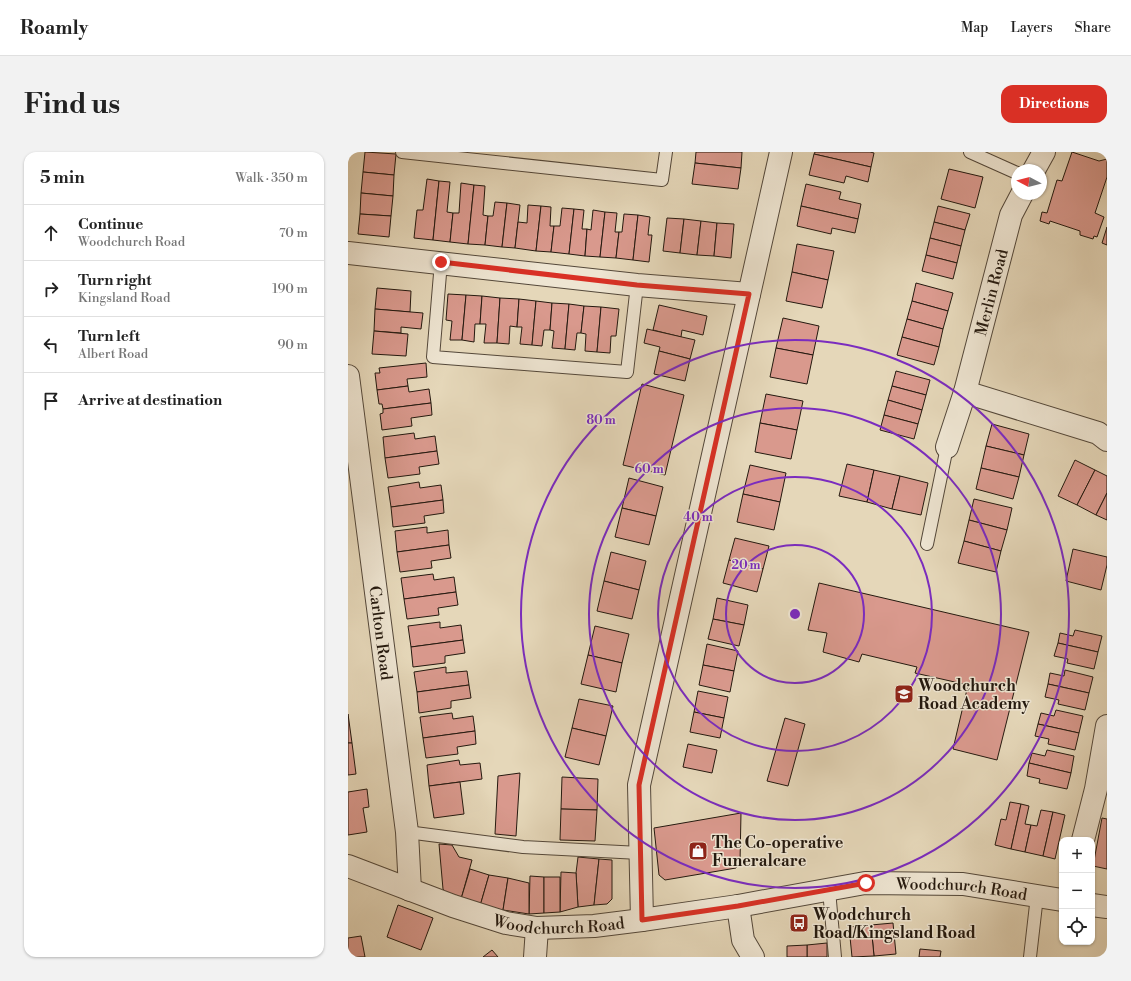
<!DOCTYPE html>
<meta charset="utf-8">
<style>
:root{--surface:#fff;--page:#f2f2f2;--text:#222;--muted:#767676;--line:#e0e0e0;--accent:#d93025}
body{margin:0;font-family:"Libre Bodoni",serif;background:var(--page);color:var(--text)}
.controls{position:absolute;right:12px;bottom:12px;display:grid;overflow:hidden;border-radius:8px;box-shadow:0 1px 3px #0004}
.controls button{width:36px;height:36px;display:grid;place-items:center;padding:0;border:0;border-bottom:1px solid var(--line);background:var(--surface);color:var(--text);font:20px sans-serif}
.compass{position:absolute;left:663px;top:12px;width:36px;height:36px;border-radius:50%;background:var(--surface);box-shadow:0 1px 3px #0004;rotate:277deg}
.stop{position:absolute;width:12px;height:12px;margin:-9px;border:3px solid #d93025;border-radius:50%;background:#fff}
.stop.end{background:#d93025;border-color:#fff;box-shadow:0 1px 4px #0008}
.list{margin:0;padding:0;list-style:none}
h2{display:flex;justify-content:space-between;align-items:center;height:52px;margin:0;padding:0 16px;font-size:17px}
h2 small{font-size:13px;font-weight:400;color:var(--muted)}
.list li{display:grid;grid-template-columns:26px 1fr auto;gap:12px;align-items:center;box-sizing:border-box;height:56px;padding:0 16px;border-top:1px solid var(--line)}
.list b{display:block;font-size:15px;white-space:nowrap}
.list p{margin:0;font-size:13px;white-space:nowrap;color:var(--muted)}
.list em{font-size:13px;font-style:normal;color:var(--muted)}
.icon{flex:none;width:22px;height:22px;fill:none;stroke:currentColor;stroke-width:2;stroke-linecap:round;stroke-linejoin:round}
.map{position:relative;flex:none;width:759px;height:805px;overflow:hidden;border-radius:12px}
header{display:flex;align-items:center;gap:24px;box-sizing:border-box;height:56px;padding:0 20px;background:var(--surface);border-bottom:1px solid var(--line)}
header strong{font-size:19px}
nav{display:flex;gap:22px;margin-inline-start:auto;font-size:14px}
.intro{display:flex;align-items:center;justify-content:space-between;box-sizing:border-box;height:96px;padding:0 24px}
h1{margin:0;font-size:28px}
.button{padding:10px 18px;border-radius:12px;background:var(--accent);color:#fff;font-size:14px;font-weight:700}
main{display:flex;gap:24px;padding:0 24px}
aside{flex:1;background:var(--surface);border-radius:12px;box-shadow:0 1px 3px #0004}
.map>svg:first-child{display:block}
.building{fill:#d9998d;stroke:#24190f}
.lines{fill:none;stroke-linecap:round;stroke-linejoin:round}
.service-casing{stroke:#54483a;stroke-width:14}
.minor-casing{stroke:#54483a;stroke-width:24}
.tertiary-casing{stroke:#54483a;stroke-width:24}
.service{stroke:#eee5d2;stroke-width:12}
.minor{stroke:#eee5d2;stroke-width:22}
.tertiary{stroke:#eee5d2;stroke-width:22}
.route{stroke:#d93025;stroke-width:5}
.ring{fill:none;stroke:#7b2cbf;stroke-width:2}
.labels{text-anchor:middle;stroke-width:3;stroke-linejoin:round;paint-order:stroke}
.street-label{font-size:16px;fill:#24190f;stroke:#eee5d2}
.poi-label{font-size:16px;font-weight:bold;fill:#24190f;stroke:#eee5d2;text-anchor:start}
.centre{fill:#7b2cbf;stroke:#eee5d2;stroke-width:2}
.ring-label{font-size:12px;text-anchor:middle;font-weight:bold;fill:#7b2cbf;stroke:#eee5d2;stroke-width:3;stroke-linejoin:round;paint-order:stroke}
</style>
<header>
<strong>Roamly</strong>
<nav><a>Map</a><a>Layers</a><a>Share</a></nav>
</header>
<div class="intro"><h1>Find us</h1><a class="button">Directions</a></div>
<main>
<aside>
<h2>5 min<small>Walk · 350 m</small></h2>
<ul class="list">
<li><svg class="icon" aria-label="ahead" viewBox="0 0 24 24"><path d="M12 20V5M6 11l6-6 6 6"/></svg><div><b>Continue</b><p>Woodchurch Road</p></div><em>70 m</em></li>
<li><svg class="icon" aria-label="right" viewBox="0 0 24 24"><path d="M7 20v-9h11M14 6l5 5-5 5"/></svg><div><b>Turn right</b><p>Kingsland Road</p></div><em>190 m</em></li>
<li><svg class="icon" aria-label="left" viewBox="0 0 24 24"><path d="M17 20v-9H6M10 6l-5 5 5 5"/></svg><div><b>Turn left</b><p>Albert Road</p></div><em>90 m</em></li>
<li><svg class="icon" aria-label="arrive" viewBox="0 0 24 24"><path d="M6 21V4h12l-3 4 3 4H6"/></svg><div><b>Arrive at destination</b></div></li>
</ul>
</aside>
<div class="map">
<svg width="759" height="805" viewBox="0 0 759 805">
<rect width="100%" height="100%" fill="#e5d7b9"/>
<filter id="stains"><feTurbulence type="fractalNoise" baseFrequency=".005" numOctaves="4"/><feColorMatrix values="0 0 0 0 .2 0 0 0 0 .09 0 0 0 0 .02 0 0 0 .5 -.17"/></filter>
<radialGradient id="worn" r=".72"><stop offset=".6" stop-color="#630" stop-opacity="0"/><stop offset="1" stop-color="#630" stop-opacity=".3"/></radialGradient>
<g class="building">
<path d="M17,0l31,2 -2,21 -31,-3z"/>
<path d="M348,0h46l-1,16 -46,-5z"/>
<path d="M467,0h55l4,1 -3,14 -57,-13z"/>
<path d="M724,0l27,9 8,-2v18l-12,36 9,4 -7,20 -3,-1 -1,3 -13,-4v-4l-30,-10 -1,3 -9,-3 2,-9 5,1 10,-33 5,1z"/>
<path d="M466,2l57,13 -3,15 -22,-6 -2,7 -35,-8z"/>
<path d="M347,11l46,5 -3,21 -46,-5z"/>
<path d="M601,17l34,8 -8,31 -34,-9z"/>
<path d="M15,20l31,3 -1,21 -32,-3z"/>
<path d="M79,27l12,2 -6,59 -19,-2 3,-28h6z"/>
<path d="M91,29l11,1 -3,30 6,1 -3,29 -17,-2z"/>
<path d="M113,31l13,2 -6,59 -18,-2 3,-29h6z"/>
<path d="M458,32l35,8 -2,7 22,5 -3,15 -57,-13z"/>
<path d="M126,33l11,1 -2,29 5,1 -3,29 -17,-1z"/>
<path d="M13,41l32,3 -2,20 -31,-2z"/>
<path d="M147,50l12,1 -5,44 -17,-2 3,-29h5z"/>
<path d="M159,51l13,2 -5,43 -13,-1z"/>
<path d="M180,53l13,1 -5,45 -21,-3 3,-26 9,1z"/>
<path d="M193,54l10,1 -1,19h4l-3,26 -15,-1z"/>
<path d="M453,54l57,13 -3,14 -23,-5 -1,6 -34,-8z"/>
<path d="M590,54l32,8 -5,16 -31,-8z"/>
<path d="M214,56l12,1 -5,45 -18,-2 3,-26h6z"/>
<path d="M226,57l10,1 -2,19h5l-2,27 -16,-2z"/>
<path d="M245,58l12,2 -5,45 -15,-1 2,-27 4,1z"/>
<path d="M257,60l12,1 -2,19h4l-3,26 -16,-1z"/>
<path d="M12,62l31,2 -2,21 -31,-3z"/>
<path d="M276,62l14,1 -5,45 -17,-2 3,-26h3z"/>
<path d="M290,63l12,2 -2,18h4l-3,27 -16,-2z"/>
<path d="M319,66l17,1 -4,34 -17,-2z"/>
<path d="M336,67l17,2 -4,34 -17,-2z"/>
<path d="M353,69l16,2 -3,33 -17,-1z"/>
<path d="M586,70l31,8 -4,16 -31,-8z"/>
<path d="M369,71l17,1 -3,34 -17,-2z"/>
<path d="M759,75v18l-5,-2z"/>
<path d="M582,86l31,8 -4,17 -31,-8z"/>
<path d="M449,92l37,7 -6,29 -36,-8z"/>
<path d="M578,103l31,8 -4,16 -31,-8z"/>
<path d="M444,120l36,8 -6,28 -36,-7z"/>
<path d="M568,131l37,10 -5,18 -36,-10z"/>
<path d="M29,136l34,3 -1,21 -35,-3z"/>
<path d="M100,142l18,1 -4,45h-12l2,-19 -6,-1z"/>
<path d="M118,143l16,1 -2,28h-5l-1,18 -12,-2z"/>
<path d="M134,144l18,2 -3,45h-13l2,-19h-6z"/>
<path d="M152,146l19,1 -2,28 -7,-1 -1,18 -12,-1z"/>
<path d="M171,147l17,2 -4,44 -12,-1 2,-17h-5z"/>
<path d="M188,149l16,2 -2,27h-6l-2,16 -10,-1z"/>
<path d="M564,149l36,10 -5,18 -36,-10z"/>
<path d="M204,151l17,1 -4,45 -13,-1 2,-17 -4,-1z"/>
<path d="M221,152l15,2 -3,27h-4l-2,17 -10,-1z"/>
<path d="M311,153l48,11 -4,19 -21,-5 -1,7 -28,-7z"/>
<path d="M236,154l17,1 -4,45 -12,-1 1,-17 -5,-1z"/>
<path d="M253,155l18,2 -3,27h-5l-1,17 -13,-1z"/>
<path d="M27,157l48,4 -2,16 -20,-2v6l-27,-2z"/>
<path d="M435,166l36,8 -6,29 -37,-7z"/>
<path d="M559,167l36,10 -4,18 -37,-10z"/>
<path d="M299,177l48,11 -5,19 -31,-8 1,-4 -16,-4z"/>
<path d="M26,179l34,3 -2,22 -34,-2z"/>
<path d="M554,185l37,10 -5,18 -37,-10z"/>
<path d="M428,196l37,7 -6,29 -37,-7z"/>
<path d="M311,199l31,8 -5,22 -31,-7z"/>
<path d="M78,211l1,14 -20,2 1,7 -31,4 -2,-17h5l-1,-5z"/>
<path d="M548,219l34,9 -4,15 -34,-9z"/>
<path d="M294,232l42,11 -19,80 -42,-10z"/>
<path d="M60,234l1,6 20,-3 2,14 -48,6 -1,-5h-3l-2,-14z"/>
<path d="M544,234l34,9 -4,15 -34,-10z"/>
<path d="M418,242l37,7 -6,29 -37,-7z"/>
<path d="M540,248l34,10 -4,14 -34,-9z"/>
<path d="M83,251l1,12 -21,3 1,8 -30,4 -2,-16 3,-1v-4z"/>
<path d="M536,263l34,9 -4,15 -34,-9z"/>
<path d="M412,271l37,7 -6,29 -36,-7z"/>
<path d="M644,272l37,10 -5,21 -38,-9z"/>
<path d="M66,281l1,6 20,-3 2,15 -52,7 -2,-21z"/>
<path d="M638,294l38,9 -5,22 -38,-9z"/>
<path d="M89,299l2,13 -20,3 1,7 -32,4 -3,-20z"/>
<path d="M727,308l20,10 -18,35 -19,-9z"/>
<path d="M499,312l27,6 -7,32 -28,-6z"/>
<path d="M402,313l36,8 -6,29 -37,-8z"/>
<path d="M633,316l38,9 -6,22 -37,-10z"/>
<path d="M526,318l26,6 -8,33 -25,-7z"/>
<path d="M747,318l12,6v17l-11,22 -19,-10z"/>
<path d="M552,324l28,7 -7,32 -29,-6z"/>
<path d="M281,326l34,9 -7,29 -34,-8z"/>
<path d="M71,330l1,6 21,-3 2,15 -52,7 -3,-20z"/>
<path d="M759,341v27l-11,-5z"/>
<path d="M395,342l37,8 -6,28 -37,-8z"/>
<path d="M626,347l38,9 -5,22 -38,-10z"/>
<path d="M95,348l1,13 -20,3 1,7 -32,4 -2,-20z"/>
<path d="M274,356l34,8 -7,29 -34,-8z"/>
<path d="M621,368l38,10 -6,21 -37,-10z"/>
<path d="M79,375v6l21,-3 1,15 -52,7 -2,-21z"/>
<path d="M387,386l34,8 -6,23 -34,-9z"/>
<path d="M616,389l37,10 -5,21 -38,-9z"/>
<path d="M101,393l2,13 -20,3 1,7 -32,4 -3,-20z"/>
<path d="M725,397l34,8v8l-6,25 -35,-9z"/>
<path d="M263,400l35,9 -7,29 -35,-9z"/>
<path d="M381,408l34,9 -6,23 -34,-9z"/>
<path d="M85,422l1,6 20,-3 2,15 -52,7 -3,-21z"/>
<path d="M256,429l35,9 -7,29 -35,-8z"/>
<path d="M471,431l210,49 -32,128 -44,-11 15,-64 -53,-12 2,-6 -55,-13 -3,8 -36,-10 4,-19 -19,-3z"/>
<path d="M108,440l2,13 -20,3 1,7 -32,4 -3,-20z"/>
<path d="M369,446l31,7 -4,20 -31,-6z"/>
<path d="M365,467l31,6 -5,21 -31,-7z"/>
<path d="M92,470v6l21,-3 2,15 -52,7 -3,-21z"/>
<path d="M247,474l34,8 -7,29 -34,-8z"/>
<path d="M727,478l27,6 -4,16 -40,-9 2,-10 13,3z"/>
<path d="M115,488l2,13 -20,3v7l-32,4 -2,-20z"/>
<path d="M710,491l40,9 -4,17 -27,-6 1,-4 -14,-3z"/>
<path d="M359,492l31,7 -4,20 -31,-6z"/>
<path d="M240,503l34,8 -6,29 -35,-8z"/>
<path d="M355,513l31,6 -4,21 -31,-7z"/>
<path d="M98,515v6l21,-2 2,14 -52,7 -3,-20z"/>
<path d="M717,518l28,7 -4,16 -41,-9 2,-11 14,3z"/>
<path d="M700,532l41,9 -4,17 -27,-6 1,-4 -14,-3z"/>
<path d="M121,533l2,13 -20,3v7l-32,5 -2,-21z"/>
<path d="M350,539l30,6 -4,21 -30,-6z"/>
<path d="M231,547l34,7 -7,30 -34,-8z"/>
<path d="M708,558l27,6 -4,17 -41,-9 3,-11 13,3z"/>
<path d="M346,560l30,6 -4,20 -30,-6z"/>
<path d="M104,561l1,6 20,-3 2,15 -52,7 -3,-21z"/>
<path d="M0,562l4,29h-4z"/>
<path d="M437,566l20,6 -17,62 -21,-5z"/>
<path d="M690,572l41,9 -4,17 -27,-6 1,-5 -14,-3z"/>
<path d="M224,576l34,8 -7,29 -34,-8z"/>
<path d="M127,579l1,13 -19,3 1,7 -32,4 -3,-20z"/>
<path d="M0,591h4l4,31 -8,1z"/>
<path d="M340,592l29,6 -5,23 -29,-6z"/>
<path d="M699,598l27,6 -3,17 -42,-10 3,-10 13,3z"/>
<path d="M111,608l1,5 20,-2 2,16 -53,7 -2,-21z"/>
<path d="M681,611l42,10 -4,16 -28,-6 1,-4 -13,-3z"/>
<path d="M172,621l-4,63 -21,-2 3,-58z"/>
<path d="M214,625l36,2 -1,31 -36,-1z"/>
<path d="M112,630l4,32 -30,4 -5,-32z"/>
<path d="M19,637l2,18 -6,1 4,24 -19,3v-43z"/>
<path d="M662,650l11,2 -10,45 -16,-4 6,-26 5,1z"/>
<path d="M673,652l8,2 -4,18 6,1 -6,27 -14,-3z"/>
<path d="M213,657l36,1 -2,31 -35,-1z"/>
<path d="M693,658l12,2 -10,44 -18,-4 6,-27 6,1z"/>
<path d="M705,660l12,3 -10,44 -12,-3z"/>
<path d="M393,661l-1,49 -4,6 -71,12 -6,-5 -5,-47z"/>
<path d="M754,666l5,1v50l-14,-3z"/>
<path d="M91,692l13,1 7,12 13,3 -11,39 -13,-4 -5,-6z"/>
<path d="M230,705l21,2 -5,46 -16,2 -2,-34z"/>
<path d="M251,707l13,1v39l-5,5 -13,1z"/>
<path d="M122,717l19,6 -9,31 -19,-7z"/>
<path d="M213,720l15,1 2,34 -18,5z"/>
<path d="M141,723l19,3 -5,32 -23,-4z"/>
<path d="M182,724l14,1v36l-15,1z"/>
<path d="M196,725h16v35l-16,1z"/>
<path d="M160,726l21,5v31l-26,-4z"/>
<path d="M50,753l35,13 -12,32 -34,-13z"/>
<path d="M545,771l3,31 -22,2 -3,-31z"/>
<path d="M523,773l3,31 -22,1 -3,-30z"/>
<path d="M13,784l4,21h-17v-19z"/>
<path d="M479,791v14h-20v-12z"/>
<path d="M459,793v12h-20v-11z"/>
<path d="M572,797l21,2 -1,6h-21z"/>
<path d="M144,798l6,7h-15z"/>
</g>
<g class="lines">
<defs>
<g id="service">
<path d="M54,0l260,28 4,-28"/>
<path d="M622,0l47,21"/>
<path d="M93,110l-8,95 194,15 10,-87"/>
<path d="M579,392l20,-97"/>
<path d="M59,680l116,15 117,6"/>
<path d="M481,738l6,67"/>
<path d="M682,805l7,-61"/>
</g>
<g id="minor">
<path d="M686,18l10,-18"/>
<path d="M0,101l289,32 112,9"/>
<path id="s1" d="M0,224l59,456 3,58"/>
<path d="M617,240l133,41 9,7"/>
<path id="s2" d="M599,295l18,-55 46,-177 11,-21"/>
<path d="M735,688l13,-51 11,-63"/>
<path d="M390,754l5,34 10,17"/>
<path d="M294,768l-3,-135 142,-633"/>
</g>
<g id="tertiary">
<path id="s3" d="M0,714l105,40 53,17 31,5 57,-2 48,-6 96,-14 127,-23 98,1 99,16"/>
<path d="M744,753l15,2"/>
<path d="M187,805l2,-29"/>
</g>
</defs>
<use href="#service" class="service-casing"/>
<use href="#minor" class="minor-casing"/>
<use href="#tertiary" class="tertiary-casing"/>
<use href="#service" class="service"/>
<use href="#minor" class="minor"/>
<use href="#tertiary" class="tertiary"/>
</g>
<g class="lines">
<path class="route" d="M93,110l196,23 112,9 -110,491 3,135 96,-14 128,-23"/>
</g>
<g class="ring">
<circle cx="447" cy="462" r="69"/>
<circle cx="447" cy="462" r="137"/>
<circle cx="447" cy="462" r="206"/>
<circle cx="447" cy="462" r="274"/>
</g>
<defs>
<symbol id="school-square" viewBox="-11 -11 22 22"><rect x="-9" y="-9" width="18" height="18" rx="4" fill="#8f2418" stroke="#eee5d2"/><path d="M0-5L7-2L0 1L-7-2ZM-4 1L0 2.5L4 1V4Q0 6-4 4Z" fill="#fff"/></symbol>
<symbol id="shop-square" viewBox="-11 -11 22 22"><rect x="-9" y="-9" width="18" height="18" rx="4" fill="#8f2418" stroke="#eee5d2"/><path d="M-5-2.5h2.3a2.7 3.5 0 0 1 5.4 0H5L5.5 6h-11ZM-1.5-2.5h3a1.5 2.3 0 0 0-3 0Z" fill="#fff"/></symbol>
<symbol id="bus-square" viewBox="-11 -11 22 22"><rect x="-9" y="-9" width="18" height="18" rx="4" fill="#8f2418" stroke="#eee5d2"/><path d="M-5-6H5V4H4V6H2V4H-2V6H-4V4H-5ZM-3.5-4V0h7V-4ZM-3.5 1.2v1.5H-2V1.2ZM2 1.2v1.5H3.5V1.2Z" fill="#fff"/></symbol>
</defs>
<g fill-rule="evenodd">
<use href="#school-square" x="545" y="531" width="22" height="22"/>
<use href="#shop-square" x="339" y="688" width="22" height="22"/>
<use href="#bus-square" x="440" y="760" width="22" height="22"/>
</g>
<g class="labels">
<g class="street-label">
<text dy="6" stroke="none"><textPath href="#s2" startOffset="161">Merlin Road</textPath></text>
<text dy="6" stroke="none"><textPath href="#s1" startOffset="259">Carlton Road</textPath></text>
<text dy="6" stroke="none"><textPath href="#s3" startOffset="628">Woodchurch Road</textPath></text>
<text dy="6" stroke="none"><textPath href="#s3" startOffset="221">Woodchurch Road</textPath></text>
</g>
<g class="poi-label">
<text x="570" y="539">Woodchurch<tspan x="570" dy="18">Road Academy</tspan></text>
<text x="364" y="696">The Co-operative<tspan x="364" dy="18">Funeralcare</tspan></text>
<text x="465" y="768">Woodchurch<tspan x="465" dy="18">Road/Kingsland Road</tspan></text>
</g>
</g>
<circle cx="447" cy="462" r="6" class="centre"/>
<g class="ring-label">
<text x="253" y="272">80 m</text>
<text x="301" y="321">60 m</text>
<text x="350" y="369">40 m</text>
<text x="398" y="417">20 m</text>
</g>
<rect width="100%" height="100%" filter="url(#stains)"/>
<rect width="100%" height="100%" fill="url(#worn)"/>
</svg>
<div class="controls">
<button>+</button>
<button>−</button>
<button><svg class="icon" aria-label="locate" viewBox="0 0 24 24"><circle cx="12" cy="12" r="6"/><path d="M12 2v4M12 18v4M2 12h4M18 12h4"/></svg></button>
</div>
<svg class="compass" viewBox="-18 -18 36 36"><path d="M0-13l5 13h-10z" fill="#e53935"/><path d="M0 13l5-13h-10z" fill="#767676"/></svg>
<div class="stop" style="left:518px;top:731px"></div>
<div class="stop end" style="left:93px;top:110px"></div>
</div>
</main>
